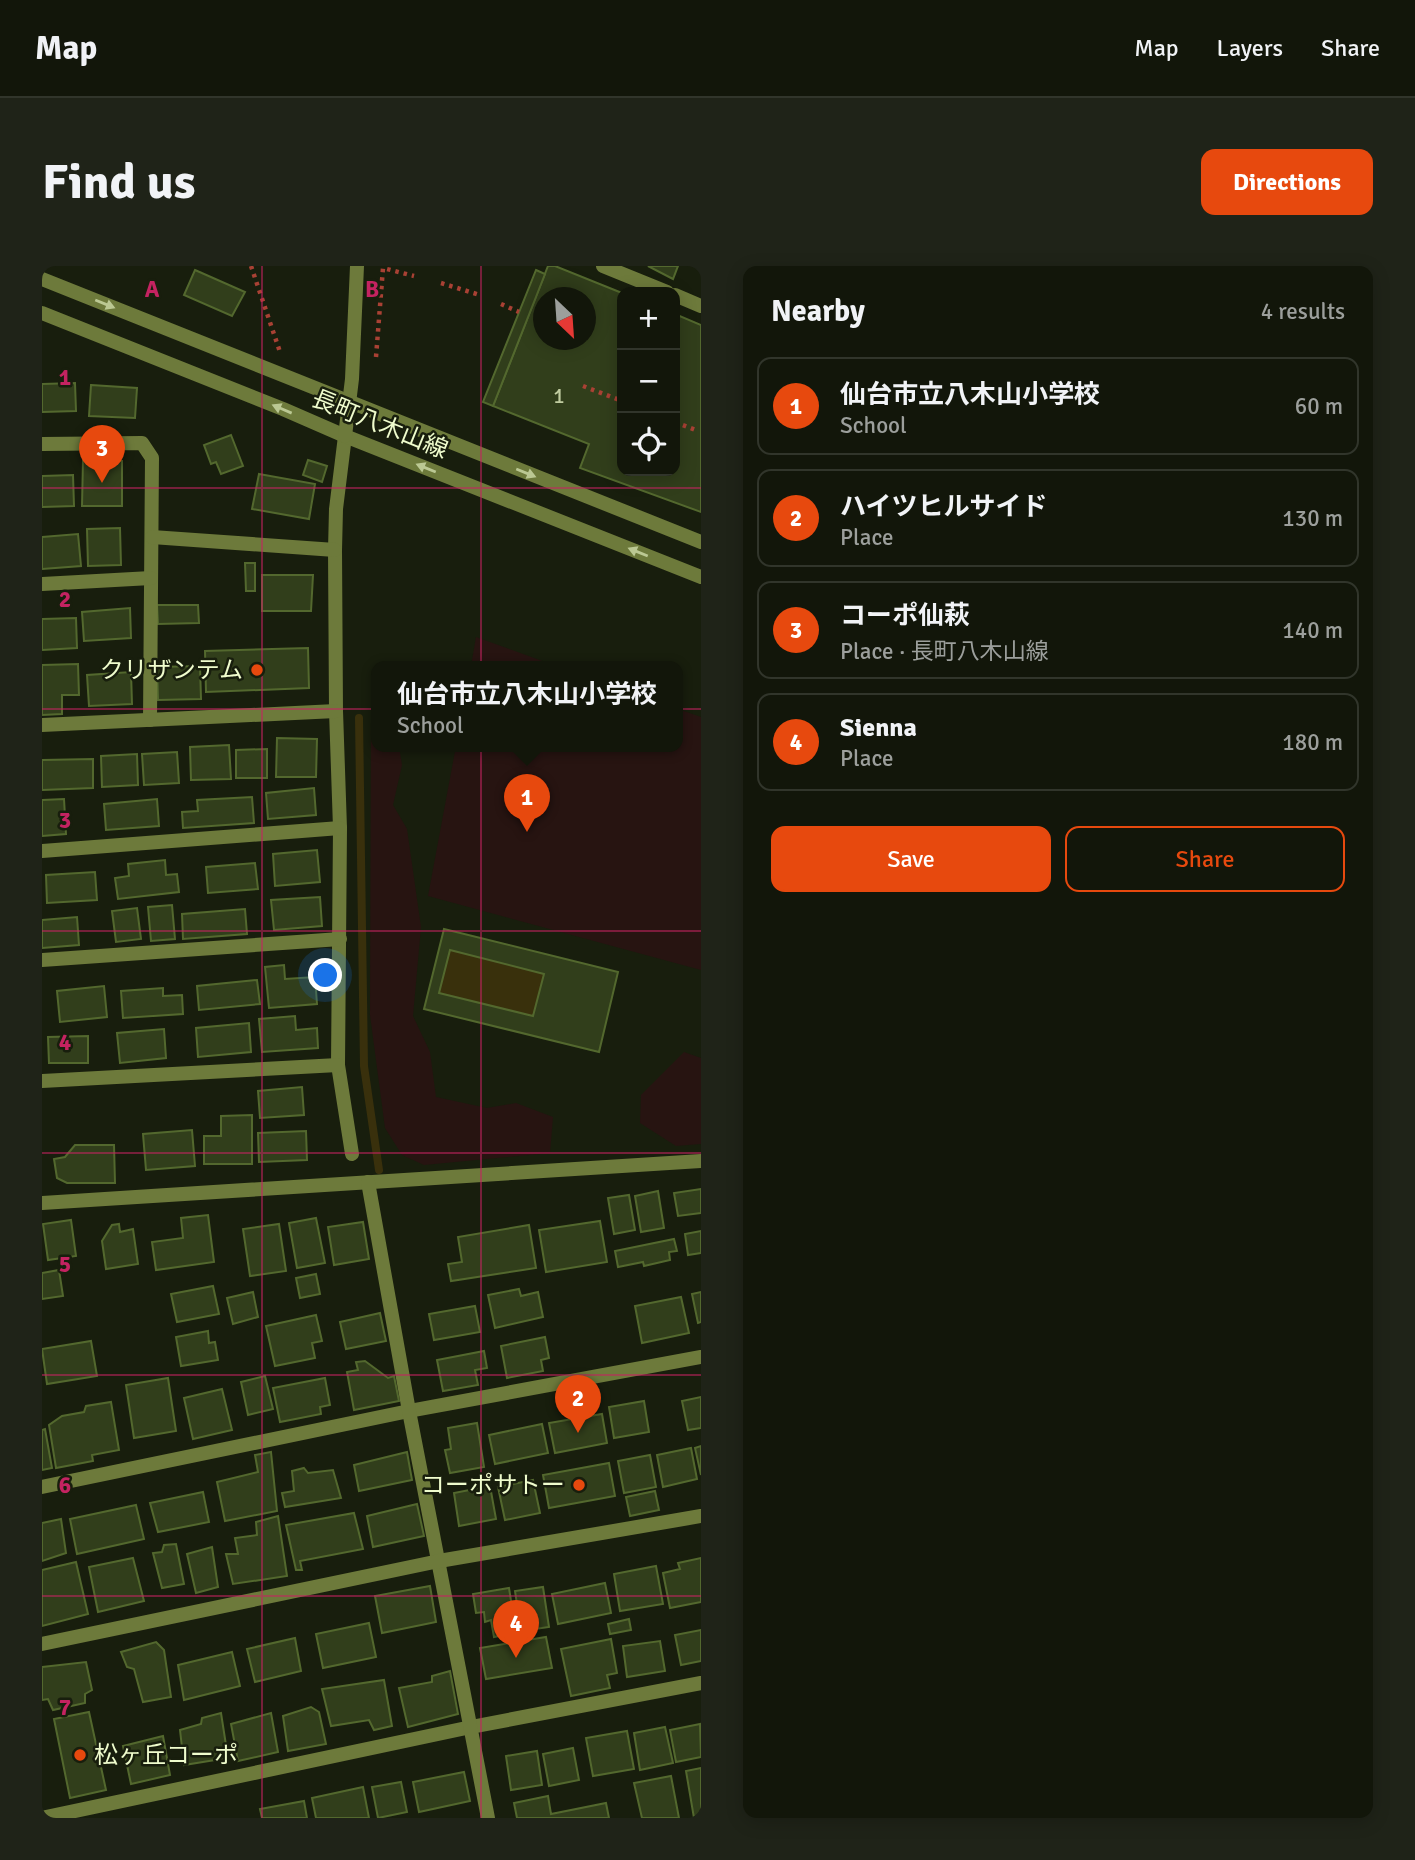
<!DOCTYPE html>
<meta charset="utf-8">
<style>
:root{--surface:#12160a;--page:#1f2318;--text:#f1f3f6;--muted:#9c9f9c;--line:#31352b;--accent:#e7490e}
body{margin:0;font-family:Signika,"Noto Sans JP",sans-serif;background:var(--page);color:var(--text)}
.controls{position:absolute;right:21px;top:21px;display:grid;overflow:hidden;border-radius:14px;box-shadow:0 4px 18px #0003}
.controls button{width:63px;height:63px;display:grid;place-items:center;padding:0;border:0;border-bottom:2px solid var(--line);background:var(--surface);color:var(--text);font:35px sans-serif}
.compass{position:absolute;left:491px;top:21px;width:63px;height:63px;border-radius:50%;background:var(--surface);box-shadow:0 4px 18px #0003;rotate:155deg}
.you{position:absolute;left:284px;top:710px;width:24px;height:24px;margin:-18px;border:5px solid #fff;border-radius:50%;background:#1a73e8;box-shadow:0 0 0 10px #1a73e833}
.badge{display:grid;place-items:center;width:46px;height:46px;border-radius:50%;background:var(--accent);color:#fff;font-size:23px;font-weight:700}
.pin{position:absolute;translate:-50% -58px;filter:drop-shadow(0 2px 4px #0008)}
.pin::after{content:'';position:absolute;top:37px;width:24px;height:21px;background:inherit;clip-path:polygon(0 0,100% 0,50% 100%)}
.popup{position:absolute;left:329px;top:395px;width:312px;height:91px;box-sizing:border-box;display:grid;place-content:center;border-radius:14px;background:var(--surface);filter:drop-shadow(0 2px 5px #0005);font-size:23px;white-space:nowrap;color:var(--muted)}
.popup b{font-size:26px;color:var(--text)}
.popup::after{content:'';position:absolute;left:50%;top:100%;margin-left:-14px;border:14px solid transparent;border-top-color:var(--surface)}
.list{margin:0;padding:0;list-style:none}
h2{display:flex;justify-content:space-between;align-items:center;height:91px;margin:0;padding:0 28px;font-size:30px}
h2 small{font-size:23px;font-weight:400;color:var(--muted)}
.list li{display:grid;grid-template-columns:46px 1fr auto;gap:21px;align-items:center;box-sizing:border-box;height:98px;margin:0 14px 14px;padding:0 14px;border:2px solid var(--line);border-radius:14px}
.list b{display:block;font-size:26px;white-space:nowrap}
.list p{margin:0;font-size:23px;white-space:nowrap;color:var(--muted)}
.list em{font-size:23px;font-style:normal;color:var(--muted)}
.actions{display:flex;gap:14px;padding:21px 28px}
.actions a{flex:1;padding:16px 0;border:2px solid var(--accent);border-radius:14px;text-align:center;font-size:24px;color:var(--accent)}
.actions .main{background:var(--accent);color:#fff}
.icon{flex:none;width:38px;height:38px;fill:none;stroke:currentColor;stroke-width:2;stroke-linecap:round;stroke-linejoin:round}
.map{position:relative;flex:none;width:659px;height:1552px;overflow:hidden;border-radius:14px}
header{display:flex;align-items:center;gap:42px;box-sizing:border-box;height:98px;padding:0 35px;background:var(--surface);border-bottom:2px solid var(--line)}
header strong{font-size:33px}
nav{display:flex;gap:38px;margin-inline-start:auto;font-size:24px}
.intro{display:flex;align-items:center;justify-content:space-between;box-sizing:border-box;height:168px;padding:0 42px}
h1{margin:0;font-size:49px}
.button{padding:18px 32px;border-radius:14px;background:var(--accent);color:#fff;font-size:24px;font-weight:700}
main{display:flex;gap:42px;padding:0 42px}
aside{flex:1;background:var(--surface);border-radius:14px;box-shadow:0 4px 18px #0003}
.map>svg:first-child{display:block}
.green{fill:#271411}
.water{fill:#39300c}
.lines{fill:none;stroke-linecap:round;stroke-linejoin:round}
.stream{stroke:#39300c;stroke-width:8}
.building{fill:#313e1b;stroke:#53682e;stroke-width:2;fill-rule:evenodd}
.path{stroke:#a94134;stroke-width:4.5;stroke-dasharray:3.5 5;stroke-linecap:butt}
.minor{stroke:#6d7a3b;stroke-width:14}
.tertiary{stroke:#6d7a3b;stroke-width:14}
.oneway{fill:#bbc893}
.grid{fill:none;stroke:#c42361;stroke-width:2;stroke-opacity:0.55}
.poi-dot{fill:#e7490e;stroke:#181e0d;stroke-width:2.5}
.labels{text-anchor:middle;stroke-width:5;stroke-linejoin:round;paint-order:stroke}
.number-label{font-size:21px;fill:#c0cca0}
.street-label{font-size:24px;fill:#effccd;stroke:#181e0d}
.poi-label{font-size:24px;fill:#effccd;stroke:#181e0d;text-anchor:end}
.grid-label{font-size:23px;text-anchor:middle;font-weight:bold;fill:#c42361;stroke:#181e0d;stroke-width:5;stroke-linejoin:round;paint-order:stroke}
</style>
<header>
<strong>Map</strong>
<nav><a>Map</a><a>Layers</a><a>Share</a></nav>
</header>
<div class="intro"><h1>Find us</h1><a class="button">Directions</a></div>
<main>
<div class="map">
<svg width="659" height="1552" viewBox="0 0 659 1552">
<rect width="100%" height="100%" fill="#181e0d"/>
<g class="green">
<path d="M434,371l80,29h-85z"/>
<path d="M636,443l23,8v253l-273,-74 28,-150h222z"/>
<path d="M329,456h5l1,24h22l3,19 -9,40 14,24 14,98 -8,89 17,36 6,45 51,11 29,-5 37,14 -3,36 -126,12 -22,-10 -17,-27 -15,-113z"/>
<path d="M642,786l17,6v86l-25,2 -36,-23 1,-28z"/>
</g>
<path class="water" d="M408,684l94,24 -11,42 -94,-23z"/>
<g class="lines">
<path class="stream" d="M317,452l5,348 15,104"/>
</g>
<g class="building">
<path d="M506,0h7l67,27v178h53v-157l26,11v187l-121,-44 9,-24 -96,-38zM502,32h42v42h-42z"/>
<path d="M606,0h30l-5,13z"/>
<path d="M153,4l50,22 -13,24 -48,-21z"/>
<path d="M494,4l9,4 -52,132 -10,-4z"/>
<path d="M33,117l1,28 -34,1v-28z"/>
<path d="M49,119l46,3 -2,30 -46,-2z"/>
<path d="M189,169l12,31 -22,8 -5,-12 -5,2 -7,-19z"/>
<path d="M41,194l39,1v45h-40z"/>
<path d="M266,194l19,6 -5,16 -19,-7z"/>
<path d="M217,208l56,10 -6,35 -57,-10z"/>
<path d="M31,209l1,31 -32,1v-31z"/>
<path d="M78,262l1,37 -33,1 -1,-37z"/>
<path d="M36,268l3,32 -39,3v-32z"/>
<path d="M203,297h10v28h-9z"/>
<path d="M220,309h51l-2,36h-49z"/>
<path d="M115,339h41l1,18 -41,1z"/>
<path d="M88,342l1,30 -47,3 -2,-29z"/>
<path d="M34,352l1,30 -35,2v-31z"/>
<path d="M266,382l1,40 -103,4 -1,-41z"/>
<path d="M36,398l1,31h-17v19l-20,1v-50z"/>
<path d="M158,400l1,33 -43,1 -1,-33z"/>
<path d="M89,406l1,32 -43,2 -2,-31z"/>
<path d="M235,472l40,1 -1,38h-40z"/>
<path d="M187,479l2,34 -40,1 -1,-33z"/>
<path d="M225,483v29h-31v-28z"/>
<path d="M135,486l2,31 -35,2 -2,-31z"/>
<path d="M95,488l1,31 -36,2 -1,-31z"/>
<path d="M51,493v29l-51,2v-30z"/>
<path d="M272,522l2,27 -48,4 -2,-26z"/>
<path d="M210,531l2,26 -71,5 -1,-16 16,-1 -1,-11z"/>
<path d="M22,533l2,35 -24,2v-36z"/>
<path d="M115,533l2,27 -53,4 -2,-26z"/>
<path d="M275,584l3,32 -45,4 -2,-32z"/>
<path d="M123,594l1,15 11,-1 2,18 -61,7 -3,-21 14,-2 -1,-12z"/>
<path d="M213,597l3,26 -50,4 -2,-26z"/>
<path d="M53,606l2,28 -50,3 -1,-28z"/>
<path d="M278,631l2,29 -48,4 -3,-30z"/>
<path d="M130,639l3,34 -24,2 -3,-34z"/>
<path d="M95,642l4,31 -25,3 -4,-31z"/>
<path d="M203,643l2,25 -64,5 -1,-25z"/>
<path d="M35,651l2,28 -37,3v-28z"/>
<path d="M402,663l174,43 -19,80 -175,-43zM408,684l94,24 -11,42 -94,-23z"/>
<path d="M242,699l1,14 30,-2 2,27 -48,4 -4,-41z"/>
<path d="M215,714l3,24 -61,6 -2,-24z"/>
<path d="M62,720l3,31 -47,5 -3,-31z"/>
<path d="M121,722v8l19,-1 1,19 -60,4 -2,-27z"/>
<path d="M253,750l1,14 21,-2 1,20 -56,4 -3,-33z"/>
<path d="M207,757l2,29 -53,5 -2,-29z"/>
<path d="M122,763l2,29 -46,5 -3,-30z"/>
<path d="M46,770v27h-39l-1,-26z"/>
<path d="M260,821l2,28 -44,3 -2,-27z"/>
<path d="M210,849v49h-48v-28h17v-20z"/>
<path d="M150,864l3,36 -49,4 -3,-36z"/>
<path d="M264,865l1,29 -48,2 -1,-29z"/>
<path d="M33,879h39l1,38h-48l-10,-5 -3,-19 11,-2z"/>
<path d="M659,923v24l-23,3 -4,-23z"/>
<path d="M616,925l6,37 -23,4 -6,-36z"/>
<path d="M587,929l6,35 -21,4 -6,-36z"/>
<path d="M166,949l6,47 -58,8 -4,-28 31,-4 -2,-20z"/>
<path d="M274,952l9,45 -28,5 -8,-45z"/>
<path d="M29,954l5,36 -28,4 -5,-36z"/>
<path d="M558,955l7,41 -61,10 -7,-42z"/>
<path d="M321,956l6,37 -35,6 -6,-38z"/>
<path d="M77,958l1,8 13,-3 5,35 -32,5 -4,-28 10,-16z"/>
<path d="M237,958l7,47 -36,5 -7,-47z"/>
<path d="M487,959l7,43 -85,13 -3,-17 14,-2 -4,-25z"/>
<path d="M659,965v22l-13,2 -3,-21z"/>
<path d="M632,973l3,12 -8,1 1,8 -26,6 -1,-4 -25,5 -3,-16z"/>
<path d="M17,1004l4,26 -21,3v-26z"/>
<path d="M274,1008l4,20 -20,4 -4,-20z"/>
<path d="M171,1020l6,28 -42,8 -6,-28z"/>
<path d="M477,1023l2,7 17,-4 5,25 -48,11 -7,-33z"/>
<path d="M211,1026l5,25 -25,7 -6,-26z"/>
<path d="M659,1026v30l-3,1 -6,-29z"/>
<path d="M639,1031l8,36 -47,10 -7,-37z"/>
<path d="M433,1040l5,26 -46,8 -5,-26z"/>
<path d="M338,1047l6,28 -40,8 -6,-27z"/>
<path d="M274,1049l6,26 -10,2 3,15 -40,8 -9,-40z"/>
<path d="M166,1065l1,12 6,-1 3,18 -37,6 -5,-29z"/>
<path d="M503,1071l4,21 -8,2 2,11 -36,7 -6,-32z"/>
<path d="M49,1075l6,35 -50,8 -5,-35z"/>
<path d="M442,1085l3,17 -12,2 3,15 -35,6 -6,-31z"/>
<path d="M323,1095l23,17 6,-2 5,25 -45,9 -7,-38 11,-2 -2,-8z"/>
<path d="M223,1110l8,33 -25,6 -7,-33z"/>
<path d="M126,1112l8,53 -42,7 -8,-53z"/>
<path d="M283,1112l5,27 -10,2 1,7 -41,8 -7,-34z"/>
<path d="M180,1123l10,41 -39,9 -9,-41z"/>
<path d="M659,1131v31l-13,2 -6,-29z"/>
<path d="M602,1135l5,31 -35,6 -5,-31z"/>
<path d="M69,1136l8,48 -27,5 1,6 -37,7 -7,-43 13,-9 22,-4 2,-6z"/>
<path d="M560,1148l5,29 -52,10 -6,-30z"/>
<path d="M435,1157l7,44 -34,6 -5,-23 6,-1 -3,-21z"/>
<path d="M500,1158l6,29 -53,11 -6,-29z"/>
<path d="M3,1163l7,39 -10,2v-40z"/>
<path d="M659,1180v29l-6,-27z"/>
<path d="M649,1182l6,31 -34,8 -6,-32z"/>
<path d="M229,1186l6,59 -52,10 -8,-39 41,-10 -3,-17z"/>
<path d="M365,1186l5,28 -53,11 -5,-26z"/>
<path d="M608,1189l6,32 -32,6 -6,-32z"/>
<path d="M567,1197l6,33 -66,12 -6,-33z"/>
<path d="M262,1202l4,5 25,-3 8,28 -56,9 -3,-14 12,-2 -2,-20z"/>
<path d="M491,1214l7,33 -35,7 -7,-33z"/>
<path d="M448,1220l6,33 -37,7 -5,-33z"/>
<path d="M613,1225l4,19 -29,6 -4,-19z"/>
<path d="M161,1226l6,30 -51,10 -8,-29z"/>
<path d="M375,1238l7,32 -51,11 -6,-31z"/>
<path d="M94,1239l8,34 -67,15 -7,-35z"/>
<path d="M312,1247l9,36 -63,12 2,9h-6l-10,-45z"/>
<path d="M236,1250l9,60 -54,8 -7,-30h12l-3,-16 22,-3 -1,-13z"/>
<path d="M19,1253l5,34 -24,8v-38z"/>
<path d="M134,1278l8,40 -22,4 -9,-35 9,-1 2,-7z"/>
<path d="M170,1281l6,40 -22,6 -9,-39z"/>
<path d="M91,1292l11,43 -46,11 -9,-45z"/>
<path d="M659,1292v44l-31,6 -7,-35 17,-4 -2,-6z"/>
<path d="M34,1296l12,52 -46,12v-56z"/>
<path d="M614,1300l7,38 -43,7 -6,-37z"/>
<path d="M563,1317l6,30 -53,11 -6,-30z"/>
<path d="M388,1320l6,36 -54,11 -7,-37z"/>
<path d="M501,1321l6,40 -28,4 -6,-40z"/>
<path d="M467,1322l7,45 -22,4 -3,-17 -6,2 -1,-10 -8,1 -3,-19z"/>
<path d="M587,1353l2,11 -21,4 -2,-10z"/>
<path d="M327,1357l7,34 -53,11 -7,-34z"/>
<path d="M659,1364v31l-20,4 -6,-30z"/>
<path d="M504,1371l6,31 -66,11 -6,-31z"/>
<path d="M253,1372l6,33 -46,11 -8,-33z"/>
<path d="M569,1373l6,34 -10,2 3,13 -39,8 -10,-47z"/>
<path d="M618,1375l5,30 -38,6 -4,-31z"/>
<path d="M114,1376l8,8 7,47 -28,5 -9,-33 -7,-2 -6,-15z"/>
<path d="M190,1386l8,34 -56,14 -6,-35z"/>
<path d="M44,1396l6,28 -7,4v9l-32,7 -5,-11 -6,1v-33z"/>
<path d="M408,1405l8,43 -50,13 -9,-39 33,-6v-6z"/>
<path d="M342,1414l8,46 -18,4 -5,-10 -38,6 -9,-37z"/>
<path d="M269,1441l8,5 7,32 -38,7 -5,-35z"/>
<path d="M47,1446l17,78 -36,8 -16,-79z"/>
<path d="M179,1447l7,45 -44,7 -4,-35 21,-6 1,-6z"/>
<path d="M229,1447l7,39 -40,9 -7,-37z"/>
<path d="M658,1458l1,33 -25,5 -6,-32z"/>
<path d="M623,1461l8,36 -33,7 -6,-37z"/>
<path d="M585,1465l7,38 -41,7 -7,-38z"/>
<path d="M121,1470l7,39 -39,9 -8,-38z"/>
<path d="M531,1482l6,32 -30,6 -6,-32z"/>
<path d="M495,1485l5,34 -31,5 -5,-34z"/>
<path d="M659,1502v48l-7,2 -8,-47z"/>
<path d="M422,1506l6,29 -51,11 -6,-30z"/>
<path d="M629,1510l8,42h-37l-8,-35z"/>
<path d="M359,1516l6,30 -29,6 -6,-31z"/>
<path d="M321,1521l6,31h-53l-4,-20z"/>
<path d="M506,1530l3,18 55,-11 3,15h-92l-3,-15z"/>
<path d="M262,1535l3,17h-45l-2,-9z"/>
</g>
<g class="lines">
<g class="path">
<path d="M209,0l29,86"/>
<path d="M399,17l39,12"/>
<path d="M459,38l18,8"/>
<path d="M334,91l7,-89 31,8"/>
<path d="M541,120l39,15"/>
<path d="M633,156l23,9"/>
</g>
<g class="minor">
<path d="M561,0l64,26"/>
<path d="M633,29l26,11"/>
<path d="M303,170l-9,73 -1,41 1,161 4,117 -2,237 14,89"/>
<path d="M0,178l100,-1 10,15 -2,262"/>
<path d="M110,271l183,13"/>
<path d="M0,318l109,-6"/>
<path d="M0,459l294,-14"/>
<path d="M0,585l298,-23"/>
<path d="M0,694l298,-21"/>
<path d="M0,815l296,-16"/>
<path d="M0,937l659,-42"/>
<path d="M0,1221l367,-76 292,-54"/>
<path d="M0,1552l429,-91 230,-44"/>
</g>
<g class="tertiary">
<path d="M0,13l659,263"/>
<path d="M0,47l241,96 62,27 356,141"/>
<path d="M303,170l7,-57 5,-113"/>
<path d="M326,916l41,229 79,407"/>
<path d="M0,1378l397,-83 262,-45"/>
</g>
</g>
<defs><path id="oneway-solid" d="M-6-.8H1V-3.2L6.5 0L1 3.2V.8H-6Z" transform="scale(1.75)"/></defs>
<g class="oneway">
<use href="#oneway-solid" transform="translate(63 38) rotate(22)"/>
<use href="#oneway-solid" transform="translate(240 143) rotate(-157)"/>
<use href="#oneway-solid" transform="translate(384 202) rotate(-158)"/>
<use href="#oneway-solid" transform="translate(484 207) rotate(22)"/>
<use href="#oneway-solid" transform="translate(596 286) rotate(-158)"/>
</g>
<path class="grid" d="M220,0v1552M439,0v1552M0,222h659M0,443h659M0,665h659M0,887h659M0,1109h659M0,1330h659"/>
<g class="poi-dot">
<circle cx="215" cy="404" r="7"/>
<circle cx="537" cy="1219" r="7"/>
<circle cx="38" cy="1489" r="7"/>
</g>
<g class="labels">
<g class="number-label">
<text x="517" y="137">1</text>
</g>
<g class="street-label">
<text transform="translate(338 158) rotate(22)" y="8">長町八木山線</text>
</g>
<g class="poi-label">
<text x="201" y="412">クリザンテム</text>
<text x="523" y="1227">コーポサトー</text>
<text x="52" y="1497" text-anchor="start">松ヶ丘コーポ</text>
</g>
</g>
<g class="grid-label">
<text x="110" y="31">A</text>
<text x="330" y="31">B</text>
<text x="23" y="119">1</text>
<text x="23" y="341">2</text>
<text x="23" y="562">3</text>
<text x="23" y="784">4</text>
<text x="23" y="1006">5</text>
<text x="23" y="1227">6</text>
<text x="23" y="1449">7</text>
</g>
</svg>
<div class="controls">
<button>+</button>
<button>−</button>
<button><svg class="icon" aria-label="locate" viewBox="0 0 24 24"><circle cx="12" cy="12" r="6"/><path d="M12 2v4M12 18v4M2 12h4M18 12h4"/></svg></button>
</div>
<svg class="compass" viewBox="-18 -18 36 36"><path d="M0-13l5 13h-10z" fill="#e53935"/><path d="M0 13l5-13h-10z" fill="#9c9f9c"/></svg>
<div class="you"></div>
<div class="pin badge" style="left:485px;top:566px">1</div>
<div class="popup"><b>仙台市立八木山小学校</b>School</div>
<div class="pin badge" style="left:536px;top:1167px">2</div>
<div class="pin badge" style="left:60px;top:217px">3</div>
<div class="pin badge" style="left:474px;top:1392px">4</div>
</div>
<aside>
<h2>Nearby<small>4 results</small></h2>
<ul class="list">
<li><span class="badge">1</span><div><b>仙台市立八木山小学校</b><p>School</p></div><em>60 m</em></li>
<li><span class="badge">2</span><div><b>ハイツヒルサイド</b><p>Place</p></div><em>130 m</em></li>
<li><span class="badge">3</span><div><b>コーポ仙萩</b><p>Place · 長町八木山線</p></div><em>140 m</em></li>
<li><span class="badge">4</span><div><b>Sienna</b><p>Place</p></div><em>180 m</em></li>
</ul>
<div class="actions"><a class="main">Save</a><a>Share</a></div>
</aside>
</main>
